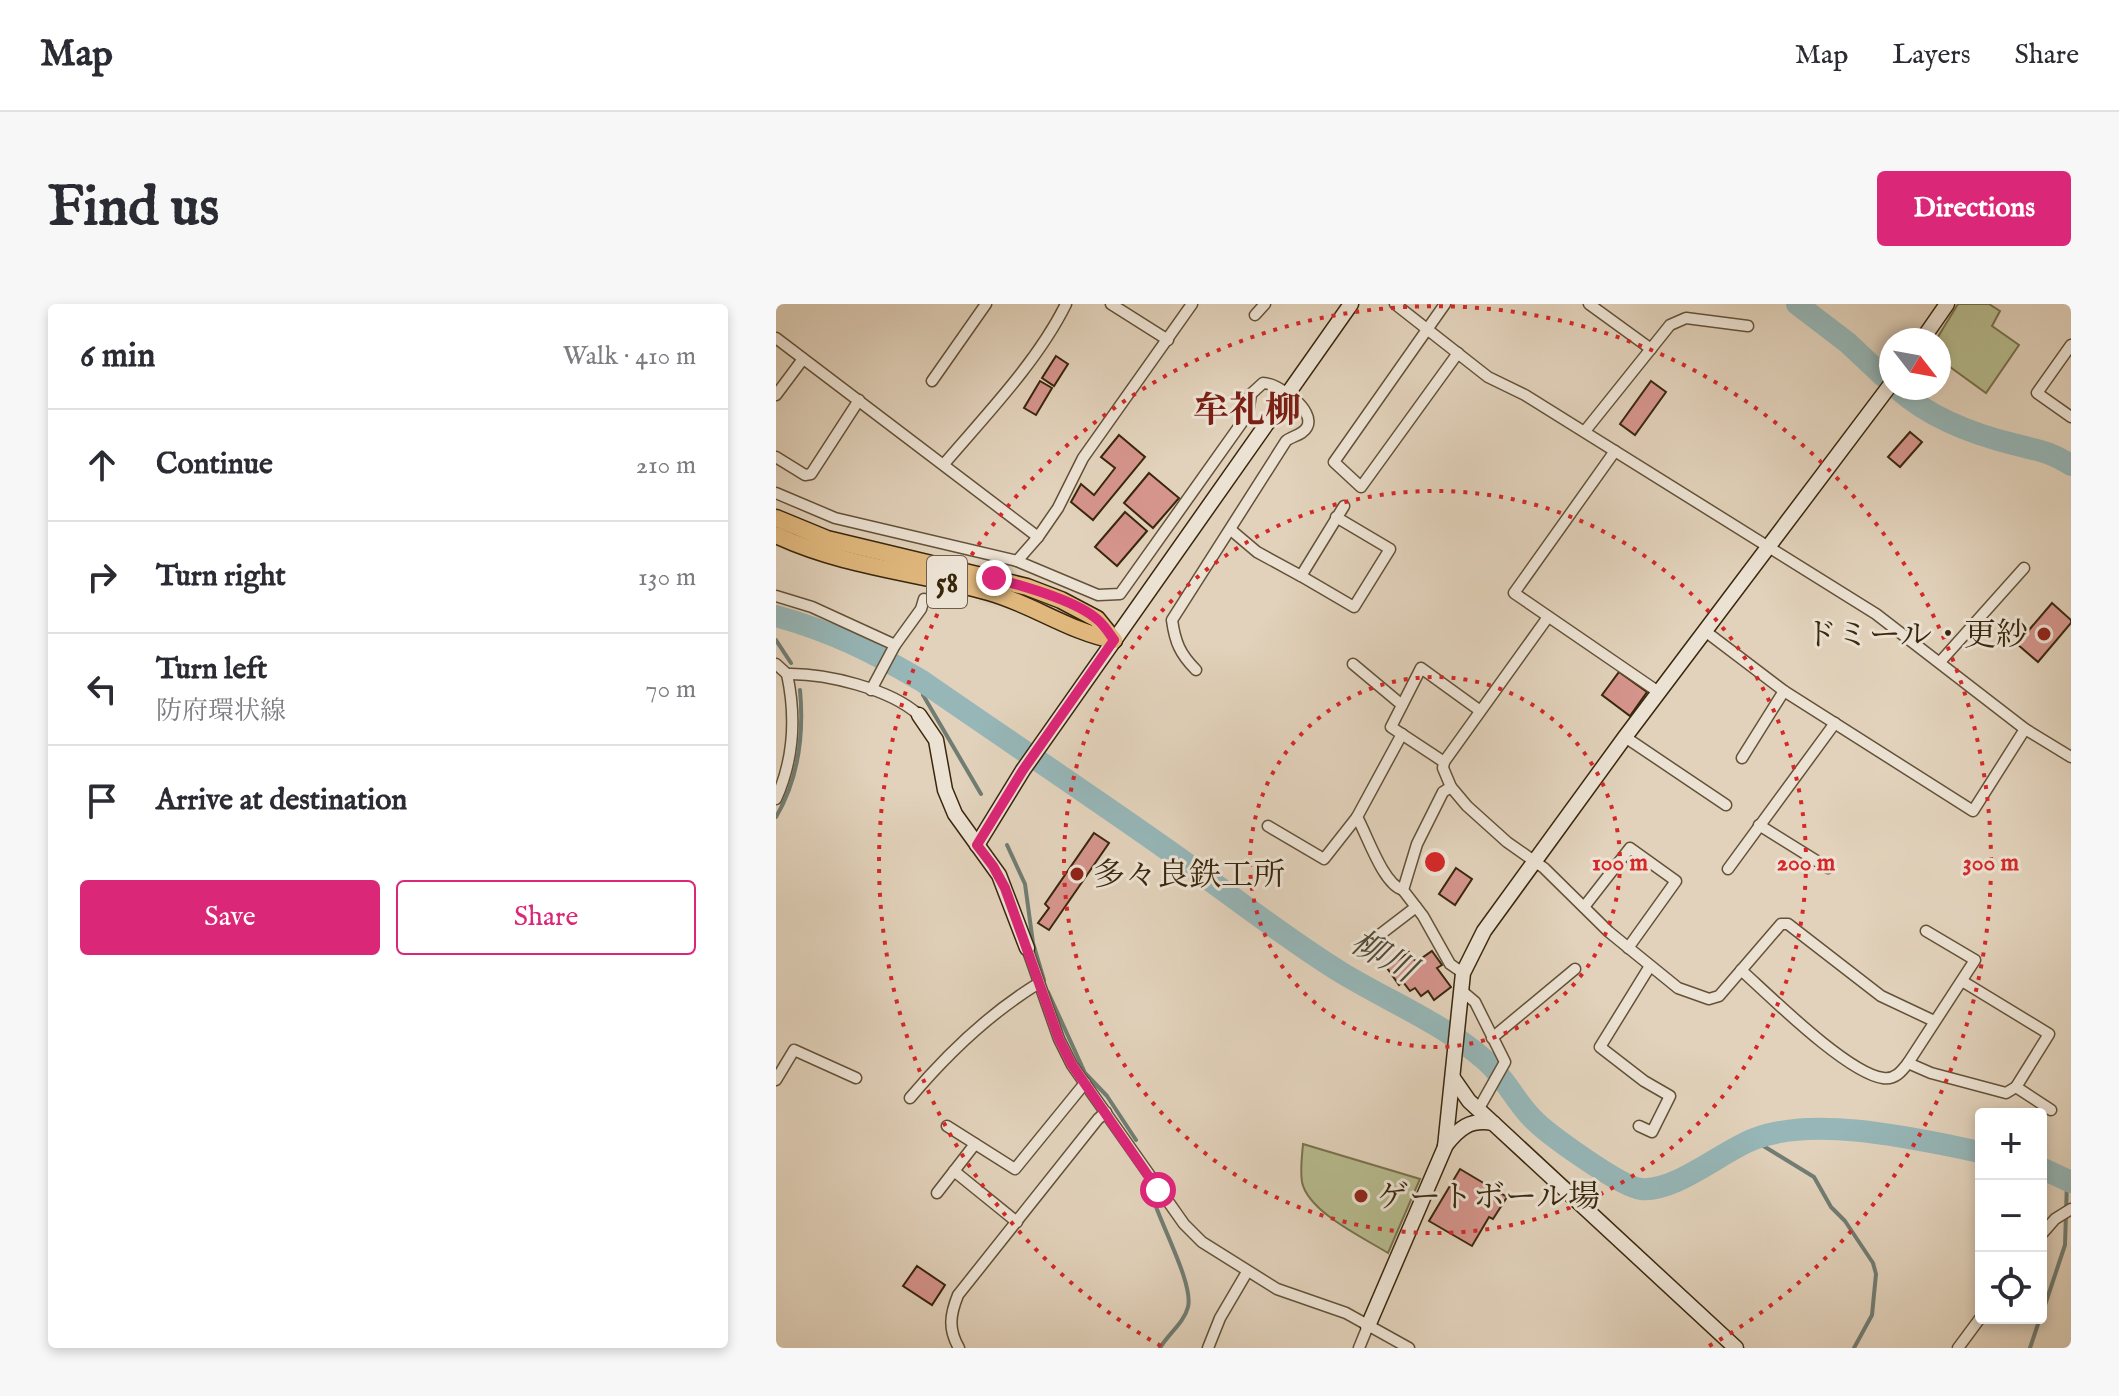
<!DOCTYPE html>
<meta charset="utf-8">
<style>
:root{--surface:#fff;--page:#f7f7f7;--text:#2b2b33;--muted:#7c7c81;--line:#e1e1e2;--accent:#db2777}
body{margin:0;font-family:"IM FELL English","Noto Serif JP",serif;background:var(--page);color:var(--text)}
.controls{position:absolute;right:24px;bottom:24px;display:grid;overflow:hidden;border-radius:8px;box-shadow:0 4px 12px #0003}
.controls button{width:72px;height:72px;display:grid;place-items:center;padding:0;border:0;border-bottom:2px solid var(--line);background:var(--surface);color:var(--text);font:40px sans-serif}
.compass{position:absolute;left:1103px;top:24px;width:72px;height:72px;border-radius:50%;background:var(--surface);box-shadow:0 4px 12px #0003;rotate:121deg}
.stop{position:absolute;width:24px;height:24px;margin:-18px;border:6px solid #db2777;border-radius:50%;background:#fff}
.stop.end{background:#db2777;border-color:#fff;box-shadow:0 2px 8px #0008}
.list{margin:0;padding:0;list-style:none}
h2{display:flex;justify-content:space-between;align-items:center;height:104px;margin:0;padding:0 32px;font-size:34px}
h2 small{font-size:26px;font-weight:400;color:var(--muted)}
.list li{display:grid;grid-template-columns:52px 1fr auto;gap:24px;align-items:center;box-sizing:border-box;height:112px;padding:0 32px;border-top:2px solid var(--line)}
.list b{display:block;font-size:30px;white-space:nowrap}
.list p{margin:0;font-size:26px;white-space:nowrap;color:var(--muted)}
.list em{font-size:26px;font-style:normal;color:var(--muted)}
.actions{display:flex;gap:16px;padding:24px 32px}
.actions a{flex:1;padding:18px 0;border:2px solid var(--accent);border-radius:8px;text-align:center;font-size:28px;color:var(--accent)}
.actions .main{background:var(--accent);color:#fff}
.icon{flex:none;width:44px;height:44px;fill:none;stroke:currentColor;stroke-width:2;stroke-linecap:round;stroke-linejoin:round}
.map{position:relative;flex:none;width:1295px;height:1044px;overflow:hidden;border-radius:8px}
header{display:flex;align-items:center;gap:48px;box-sizing:border-box;height:112px;padding:0 40px;background:var(--surface);border-bottom:2px solid var(--line)}
header strong{font-size:38px}
nav{display:flex;gap:44px;margin-inline-start:auto;font-size:28px}
.intro{display:flex;align-items:center;justify-content:space-between;box-sizing:border-box;height:192px;padding:0 48px}
h1{margin:0;font-size:56px}
.button{padding:20px 36px;border-radius:8px;background:var(--accent);color:#fff;font-size:28px;font-weight:700}
main{display:flex;gap:48px;padding:0 48px}
aside{flex:1;background:var(--surface);border-radius:8px;box-shadow:0 4px 12px #0003}
.map>svg:first-child{display:block}
.green{fill:#b6bb8e;stroke:#78714d;stroke-width:2}
.water{fill:#96b6b7;stroke:#717d73;stroke-width:2}
.lines{fill:none;stroke-linecap:round;stroke-linejoin:round}
.stream{stroke:#717d73;stroke-width:4}
.river{stroke:#96b6b7;stroke-width:22}
.building{fill:#d5948c;stroke:#39270c;stroke-width:2}
.street-casing{stroke:#635238;stroke-width:13}
.secondary-casing{stroke:#39270c;stroke-width:17}
.primary-casing{stroke:#39270c;stroke-width:19}
.street{stroke:#ece2d3;stroke-width:10}
.secondary{stroke:#ece2d3;stroke-width:14}
.primary{stroke:#e1b97e;stroke-width:16}
.route{stroke:#db2777;stroke-width:10}
.ring{fill:none;stroke:#d62828;stroke-width:4;stroke-dasharray:4 8}
.poi-dot{fill:#8f2418;stroke:#ece2d3;stroke-width:3}
.labels{text-anchor:middle;stroke-width:6;stroke-linejoin:round;paint-order:stroke}
.shield{fill:#ece2d3;stroke:#6f5f48;stroke-width:2}
.shield-label{font-size:30px;font-weight:bold;fill:#39270c}
.poi-label{font-size:32px;fill:#39270c;stroke:#ece2d3;text-anchor:start}
.water-label{font-size:34px;font-style:italic;fill:#504b37;stroke:#ece2d3}
.quarter-label{font-size:36px;font-weight:bold;fill:#7a1f14;stroke:#ece2d3}
.centre{fill:#d62828;stroke:#ece2d3;stroke-width:4}
.ring-label{font-size:24px;text-anchor:middle;font-weight:bold;fill:#d62828;stroke:#ece2d3;stroke-width:6;stroke-linejoin:round;paint-order:stroke}
</style>
<header>
<strong>Map</strong>
<nav><a>Map</a><a>Layers</a><a>Share</a></nav>
</header>
<div class="intro"><h1>Find us</h1><a class="button">Directions</a></div>
<main>
<aside>
<h2>6 min<small>Walk · 410 m</small></h2>
<ul class="list">
<li><svg class="icon" aria-label="ahead" viewBox="0 0 24 24"><path d="M12 20V5M6 11l6-6 6 6"/></svg><div><b>Continue</b></div><em>210 m</em></li>
<li><svg class="icon" aria-label="right" viewBox="0 0 24 24"><path d="M7 20v-9h11M14 6l5 5-5 5"/></svg><div><b>Turn right</b></div><em>130 m</em></li>
<li><svg class="icon" aria-label="left" viewBox="0 0 24 24"><path d="M17 20v-9H6M10 6l-5 5 5 5"/></svg><div><b>Turn left</b><p>防府環状線</p></div><em>70 m</em></li>
<li><svg class="icon" aria-label="arrive" viewBox="0 0 24 24"><path d="M6 21V4h12l-3 4 3 4H6"/></svg><div><b>Arrive at destination</b></div></li>
</ul>
<div class="actions"><a class="main">Save</a><a>Share</a></div>
</aside>
<div class="map">
<svg width="1295" height="1044" viewBox="0 0 1295 1044">
<rect width="100%" height="100%" fill="#e2d2bb"/>
<filter id="stains"><feTurbulence type="fractalNoise" baseFrequency=".0025" numOctaves="4"/><feColorMatrix values="0 0 0 0 .2 0 0 0 0 .09 0 0 0 0 .02 0 0 0 .5 -.17"/></filter>
<radialGradient id="worn" r=".72"><stop offset=".6" stop-color="#630" stop-opacity="0"/><stop offset="1" stop-color="#630" stop-opacity=".3"/></radialGradient>
<g class="green">
<path d="M1182,0h31l11,7 -8,15 27,19 -33,48 -47,-34v-19h-3z"/>
<path d="M527,840l117,35 -32,74c-24,-15 -80,-41 -86,-71 -2,-13 0,-26 1,-38z"/>
</g>
<path class="water" d="M0,306c28,6 54,16 77,32l-77,-21z"/>
<g class="lines">
<g class="stream">
<path d="M0,336l15,23"/>
<path d="M146,377l1,14 58,99"/>
<path d="M0,513c23,-39 28,-83 24,-127"/>
<path d="M231,541l18,39 8,59 11,37"/>
<path d="M272,688l37,81 22,23 29,44"/>
<path d="M976,835l62,38 17,30 14,14 28,42 3,11 -4,41 -18,33"/>
<path d="M374,885c7,29 44,94 38,118 -4,16 -20,27 -28,41"/>
<path d="M1265,1013l24,-72 2,-63"/>
<path d="M1254,1044l10,-30"/>
</g>
<g class="river">
<path d="M1021,0l51,39 35,33"/>
<path d="M1124,87c31,27 73,43 113,53 26,7 34,6 58,21"/>
<path d="M0,312c55,15 97,36 146,65 82,57 165,112 247,170 57,40 113,85 173,122 48,29 100,50 143,87 20,17 29,40 47,58 15,16 89,69 109,71 35,3 81,-38 113,-50 62,-24 162,0 227,13"/>
<path d="M1265,864l30,14"/>
</g>
</g>
<g class="building">
<path d="M280,52l12,8 -14,22 -12,-8z"/>
<path d="M264,77l12,7 -16,27 -12,-7z"/>
<path d="M875,77l15,11 -31,43 -15,-11z"/>
<path d="M1134,128l12,10 -22,25 -12,-10z"/>
<path d="M343,131l26,22 -52,63 -22,-18 10,-18 13,11 21,-27 -14,-11z"/>
<path d="M373,169l30,25 -26,30 -29,-25z"/>
<path d="M349,208l22,19 -30,35 -22,-19z"/>
<path d="M1276,299l19,17v3l-33,39 -21,-18z"/>
<path d="M843,368l28,20 -17,24 -28,-21z"/>
<path d="M318,529l15,10 -60,87 -11,-7 11,-15 -4,-4z"/>
<path d="M680,564l16,11 -17,26 -16,-11z"/>
<path d="M656,647l10,14 -5,3 14,19 -17,13 -6,-9 -7,5 -6,-8 -5,3 -7,-9 -4,3 -12,-17 22,-16 7,10z"/>
<path d="M684,865l47,28 -14,22 -4,-2 -17,29 -43,-25z"/>
<path d="M141,962l28,19 -13,20 -29,-19z"/>
</g>
<g class="lines">
<defs>
<g id="street">
<path d="M335,0l57,36"/>
<path d="M619,0l93,73 37,18 351,219 149,115 46,28"/>
<path d="M669,0l-111,158 27,25 97,-134"/>
<path d="M813,0l62,45"/>
<path d="M479,11l10,-11"/>
<path d="M0,34l262,199"/>
<path d="M1295,41l-34,48 34,24"/>
<path d="M156,77l54,-77"/>
<path d="M0,91l27,-36"/>
<path d="M809,127l85,-106 16,-7 62,8"/>
<path d="M839,147l-101,142 146,100"/>
<path d="M0,153l29,18 6,-1 48,-74"/>
<path d="M168,160c41,-48 94,-103 122,-160"/>
<path d="M0,189l59,25 182,43 81,34 22,-1 128,-180 3,-20 12,-11c15,0 53,27 44,44 -4,8 -15,9 -21,14l-114,179c3,22 8,34 24,50"/>
<path d="M455,226l26,22 44,24 43,-70"/>
<path d="M241,257l21,-24 20,-29 25,-50 109,-154"/>
<path d="M525,272l53,31 36,-58 -54,-32"/>
<path d="M0,292l36,11 83,38"/>
<path d="M929,327l79,60 189,120 52,-82"/>
<path d="M1164,358l84,-94"/>
<path d="M0,360l11,10c9,42 7,85 -11,125"/>
<path d="M577,360l49,41"/>
<path d="M11,370c39,-1 103,15 132,41"/>
<path d="M95,386l24,-45 26,-36 3,-10"/>
<path d="M703,406l-58,-42 -30,59 53,35 -1,6 8,19 16,19 40,36 37,26 65,64 69,56 31,11 10,-3 62,-72h7l93,72 53,25"/>
<path d="M626,430l-45,83c11,20 26,67 46,73"/>
<path d="M849,433l101,68"/>
<path d="M966,454l42,-67"/>
<path d="M668,458l104,-145"/>
<path d="M675,483l-8,5 -26,52 -14,46 20,26 27,48 13,9"/>
<path d="M983,521l69,43"/>
<path d="M492,522l56,33 33,-42"/>
<path d="M952,565l107,-146"/>
<path d="M808,603l46,-59 46,33 -48,67"/>
<path d="M593,639l47,-36"/>
<path d="M251,644l32,91 13,26 112,159 18,18 75,47 69,24 63,35"/>
<path d="M965,666c29,26 106,103 142,108 12,2 19,-7 25,-15l67,-103 -49,-29"/>
<path d="M686,687l13,11 30,60 -27,48"/>
<path d="M716,734l83,-69"/>
<path d="M1132,759l23,10 75,20 10,-6 33,-53 -87,-53"/>
<path d="M0,776l18,-30 62,28"/>
<path d="M1240,783l35,23"/>
<path d="M134,794c37,-44 80,-85 129,-115"/>
<path d="M171,822l68,43 70,-86"/>
<path d="M863,822l13,6 18,-36 -26,-15 -44,-34 50,-81"/>
<path d="M178,867l63,51"/>
<path d="M161,889l38,-49"/>
<path d="M1265,931l14,-16 16,-10"/>
<path d="M183,1044c-11,-19 -9,-33 -1,-53l140,-176 8,-7"/>
<path d="M432,1044l12,-30 27,-46"/>
<path d="M583,1044l9,-22"/>
<path d="M1182,1044l23,-31"/>
</g>
<g id="secondary">
<path d="M1146,36l25,-36"/>
<path d="M143,411l17,25 9,50 10,24 44,61 28,73"/>
<path d="M201,541l46,-75 328,-466"/>
<path d="M717,819l243,225"/>
<path d="M669,842c14,-18 25,-27 48,-23l-24,-22 -16,-23"/>
<path d="M592,1022l77,-179 18,-174 21,-42 141,-194 266,-353"/>
</g>
<g id="primary">
<path d="M0,214l51,21 200,48 34,13 36,19 17,21"/>
<path d="M0,231c68,32 141,37 213,57 43,12 81,40 125,48"/>
</g>
</defs>
<use href="#street" class="street-casing"/>
<use href="#secondary" class="secondary-casing"/>
<use href="#primary" class="primary-casing"/>
<use href="#street" class="street"/>
<use href="#secondary" class="secondary"/>
<use href="#primary" class="primary"/>
</g>
<g class="lines">
<path class="route" d="M218,274c28,8 82,22 104,42 6,5 11,13 16,20l-91,130 -46,75 16,21 12,22 54,151 13,26 86,125"/>
</g>
<g class="ring">
<circle cx="659" cy="558" r="185"/>
<circle cx="659" cy="558" r="371"/>
<path d="M385 1042A556 556 0 1 1 933 1042"/>
</g>
<g class="poi-dot">
<circle cx="1268" cy="330" r="8"/>
<circle cx="301" cy="570" r="8"/>
<circle cx="585" cy="892" r="8"/>
</g>
<g class="labels">
<rect class="shield" x="151" y="252" width="40" height="52" rx="6"/>
<g class="shield-label">
<text x="171" y="288">58</text>
</g>
<g class="poi-label">
<text x="1252" y="341" text-anchor="end">ドミール・更紗</text>
<text x="317" y="581">多々良鉄工所</text>
<text x="601" y="903">ゲートボール場</text>
</g>
<g class="water-label">
<text transform="translate(608 651) rotate(30)" y="12">柳川</text>
</g>
<g class="quarter-label">
<text x="471" y="118">牟礼柳</text>
</g>
</g>
<circle cx="659" cy="558" r="12" class="centre"/>
<g class="ring-label">
<text x="844" y="566">100 m</text>
<text x="1030" y="566">200 m</text>
<text x="1215" y="566">300 m</text>
</g>
<rect width="100%" height="100%" filter="url(#stains)"/>
<rect width="100%" height="100%" fill="url(#worn)"/>
</svg>
<div class="controls">
<button>+</button>
<button>−</button>
<button><svg class="icon" aria-label="locate" viewBox="0 0 24 24"><circle cx="12" cy="12" r="6"/><path d="M12 2v4M12 18v4M2 12h4M18 12h4"/></svg></button>
</div>
<svg class="compass" viewBox="-18 -18 36 36"><path d="M0-13l5 13h-10z" fill="#e53935"/><path d="M0 13l5-13h-10z" fill="#7c7c81"/></svg>
<div class="stop" style="left:382px;top:886px"></div>
<div class="stop end" style="left:218px;top:274px"></div>
</div>
</main>
